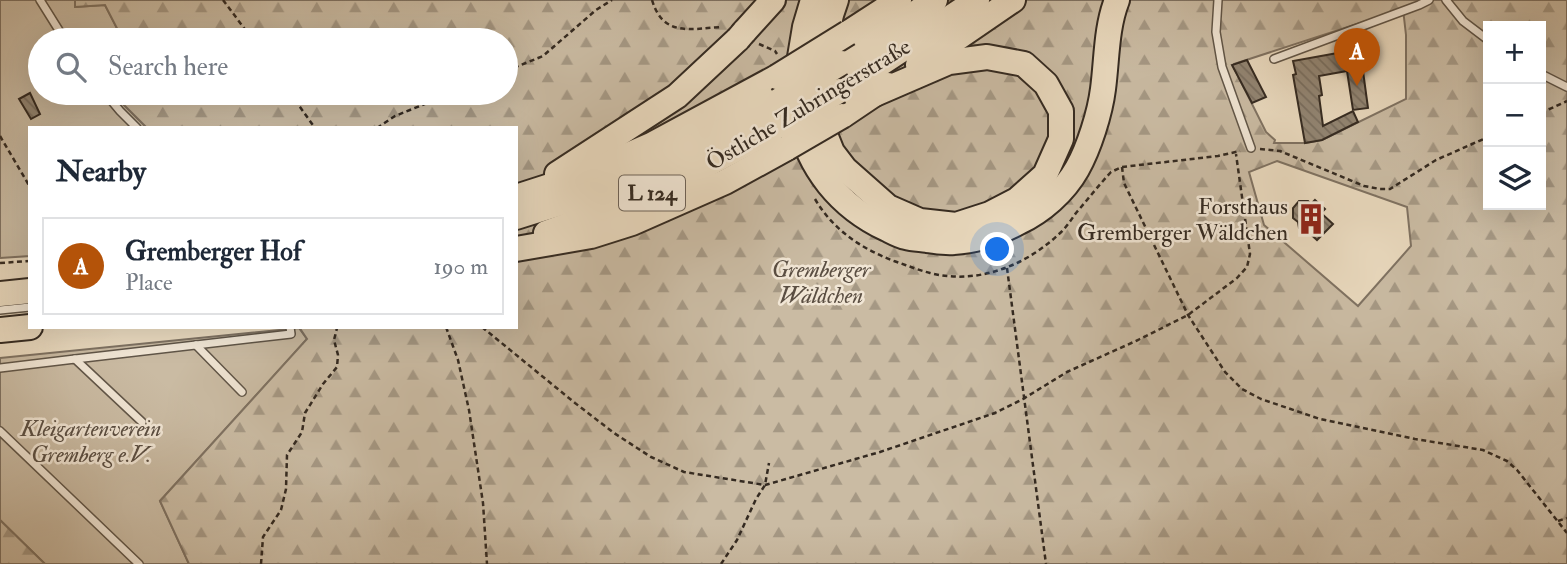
<!DOCTYPE html>
<meta charset="utf-8">
<style>
:root{--surface:#fff;--page:#f6f6f7;--text:#1f2937;--muted:#747a83;--line:#e0e1e3;--accent:#b45309}
body{margin:0;font-family:"IM FELL Double Pica",serif;background:var(--page);color:var(--text)}
.controls{position:absolute;right:21px;top:21px;display:grid;overflow:hidden;border-radius:0px;box-shadow:0 7px 28px #0002}
.controls button{width:63px;height:63px;display:grid;place-items:center;padding:0;border:0;border-bottom:2px solid var(--line);background:var(--surface);color:var(--text);font:35px sans-serif}
.you{position:absolute;left:998px;top:250px;width:24px;height:24px;margin:-18px;border:5px solid #fff;border-radius:50%;background:#1a73e8;box-shadow:0 0 0 10px #1a73e833}
.badge{display:grid;place-items:center;width:46px;height:46px;border-radius:50%;background:var(--accent);color:#fff;font-size:23px;font-weight:700}
.pin{position:absolute;translate:-50% -58px;filter:drop-shadow(0 2px 4px #0008)}
.pin::after{content:'';position:absolute;top:37px;width:24px;height:21px;background:inherit;clip-path:polygon(0 0,100% 0,50% 100%)}
.list{margin:0;padding:0;list-style:none}
h2{display:flex;justify-content:space-between;align-items:center;height:91px;margin:0;padding:0 28px;font-size:30px}
h2 small{font-size:23px;font-weight:400;color:var(--muted)}
.list li{display:grid;grid-template-columns:46px 1fr auto;gap:21px;align-items:center;box-sizing:border-box;height:98px;margin:0 14px 14px;padding:0 14px;border:2px solid var(--line);border-radius:0px}
.list b{display:block;font-size:26px;white-space:nowrap}
.list p{margin:0;font-size:23px;white-space:nowrap;color:var(--muted)}
.list em{font-size:23px;font-style:normal;color:var(--muted)}
.icon{flex:none;width:38px;height:38px;fill:none;stroke:currentColor;stroke-width:2;stroke-linecap:round;stroke-linejoin:round}
.map{position:relative;flex:none;width:1567px;height:564px;overflow:hidden}
.search{position:absolute;background:var(--surface);box-shadow:0 7px 28px #0002;left:28px;top:28px;width:490px;height:77px;display:flex;align-items:center;gap:18px;box-sizing:border-box;padding:0 24px;border-radius:38px;color:var(--muted);font-size:26px}
.panel{position:absolute;background:var(--surface);box-shadow:0 7px 28px #0002;left:28px;top:126px;width:490px;height:203px;border-radius:0px}
.map>svg:first-child{display:block}
.green{fill:#cabba3;stroke:#7f7262;stroke-width:2}
.forest{fill:url(#forest-firs);stroke:#7f7262;stroke-width:2;fill-rule:evenodd}
.building{fill:url(#building-back-hatch);stroke:#342a21;stroke-width:2}
.lines{fill:none;stroke-linecap:round;stroke-linejoin:round}
.lane-casing{stroke:#615648;stroke-width:10}
.highway-casing{stroke:#342a21;stroke-width:28}
.path{stroke:#342a21;stroke-width:2.5;stroke-dasharray:5 3.5;stroke-linecap:butt}
.lane{stroke:#f1e6d5;stroke-width:7}
.highway{stroke:#e9d9be;stroke-width:24}
.highway-bridge-casing{stroke:#342a21;stroke-width:28;stroke-linecap:butt}
.highway-bridge{stroke:#e9d9be;stroke-width:24}
.labels{text-anchor:middle;stroke-width:5;stroke-linejoin:round;paint-order:stroke}
.shield{fill:#f1e6d5;stroke:#6d6257;stroke-width:2}
.shield-label{font-size:21px;font-weight:bold;fill:#342a21}
.street-label{font-size:23px;fill:#342a21;stroke:#f1e6d5}
.poi-label{font-size:23px;fill:#342a21;stroke:#f1e6d5;text-anchor:end}
.park-label{font-size:23px;font-style:italic;fill:#5a4e42;stroke:#f1e6d5}
</style>
<div class="map">
<svg width="1567" height="564" viewBox="0 0 1567 564">
<defs>
<pattern id="forest-firs" width="22" height="20" patternUnits="userSpaceOnUse" patternTransform="scale(1.75)"><rect width="22" height="20" fill="#cabba3"/><path d="M5 1l3.5 6h-7zM16 11l3.5 6h-7z" fill="#a59884"/></pattern>
<pattern id="building-back-hatch" width="6" height="6" patternUnits="userSpaceOnUse" patternTransform="scale(1.75)"><rect width="6" height="6" fill="#928573"/><path d="M-1 5l2 2M0 0l6 6M5-1l2 2" fill="none" stroke="#786d5e"/></pattern>
</defs>
<rect width="100%" height="100%" fill="#e9d9be"/>
<filter id="stains"><feTurbulence type="fractalNoise" baseFrequency=".00286" numOctaves="4"/><feColorMatrix values="0 0 0 0 .2 0 0 0 0 .09 0 0 0 0 .02 0 0 0 .5 -.17"/></filter>
<radialGradient id="worn" r=".72"><stop offset=".6" stop-color="#630" stop-opacity="0"/><stop offset="1" stop-color="#630" stop-opacity=".3"/></radialGradient>
<g class="green">
<path d="M0,0h75l1,7 29,-2 18,35h-83v53h87l-7,5 1,4 26,26h-117v128l-30,2z"/>
<path d="M299,328l8,11 -147,162 29,63h-144l-45,-44v-162z"/>
</g>
<g class="forest">
<path d="M75,0h1492v564h-1378l-29,-63 147,-162 -8,-12h217v-199h-369l-26,-26 -2,-4 8,-5h379v-53h-383l-18,-35 -30,2zM1403,9l3,26v64l-84,41 -17,3h-31l1,-3 -9,-8 -32,-64v-4zM1488,26h53v179h-53zM1277,161l130,46 4,39 -53,60 -94,-81 -15,-53z"/>
<path d="M0,520l45,44h-44l-1,-1z"/>
</g>
<g class="building">
<path d="M1360,49l8,59 -15,2 -6,-39 -28,5 3,19 -3,1 4,30 30,-15 5,11 -36,18 -17,3 -12,-68 3,-1 -3,-13z"/>
<path d="M1247,60l19,37 -14,6 -20,-38z"/>
<path d="M30,93l10,21 -9,5 -12,-20z"/>
<path d="M1315,200l10,9 -4,4 12,11 -16,16 -11,-10 -7,-2 -1,-6 -5,-4v-10l6,-7h9l3,3z"/>
</g>
<g class="lines">
<defs>
<g id="lane">
<path d="M40,0l25,40"/>
<path d="M1218,0l-2,32 6,35 29,81"/>
<path d="M1446,0l17,21 25,19"/>
<path d="M1274,59l145,-54 10,-5"/>
<path d="M1541,74l26,13"/>
<path d="M105,93l15,18 17,17"/>
<path d="M0,310l30,-3"/>
<path d="M196,345l46,47"/>
<path d="M75,359l216,-25 -1,-7"/>
<path d="M0,368l75,-9 67,63"/>
<path d="M0,431l139,133"/>
</g>
<g id="highway">
<path d="M744,32l29,-32"/>
<path d="M848,33l51,-33"/>
<path d="M841,63l94,-63"/>
<path d="M821,65c3,-23 7,-44 15,-65"/>
<path d="M918,65l95,-65"/>
<path d="M796,81l9,-54 8,-27"/>
<path d="M839,91l138,-91"/>
<path d="M820,108v14l12,30 13,17 43,38 32,14 36,4 34,-11 27,-14 28,-25 16,-36v-28l-15,-27 -22,-20 -37,-7 -38,5 -74,32"/>
<path d="M842,116l46,-31"/>
<path d="M798,117c10,51 42,90 89,112 6,3 13,7 19,8 7,2 15,2 21,3 9,1 18,3 27,2 23,-1 45,-9 65,-20 23,-11 45,-30 58,-53 12,-21 23,-56 26,-80 4,-30 3,-61 14,-89"/>
<path d="M557,174l120,-78 61,-57"/>
<path d="M516,197l62,-20 73,-32 126,-68"/>
<path d="M516,217l70,-22 75,-31 117,-63"/>
<path d="M546,233l74,-27 51,-22 109,-58"/>
<path d="M516,249l75,-13 41,-13 93,-41 62,-34"/>
<path d="M0,294l30,-3"/>
<path d="M0,330l30,-3"/>
</g>
</defs>
<use href="#lane" class="lane-casing"/>
<use href="#highway" class="highway-casing"/>
<g class="path">
<path d="M223,0l30,40"/>
<path d="M652,0c11,37 38,29 69,27"/>
<path d="M759,44l16,7 2,3"/>
<path d="M506,71l37,-15 53,-46 16,-10"/>
<path d="M290,93l25,35"/>
<path d="M1541,113l26,-12"/>
<path d="M377,128l18,-12 57,-23"/>
<path d="M0,136l30,51"/>
<path d="M1260,149l20,2 84,35 16,3h10l46,-29 52,-23"/>
<path d="M1122,167l2,16 64,132 37,57 17,17 19,10 59,20 95,20 68,11 24,11 10,9 50,63"/>
<path d="M815,199c18,31 47,50 79,62 12,4 24,9 36,12 47,12 95,-7 129,-39 7,-6 12,-14 17,-21 12,-14 23,-28 35,-41l11,-5 96,-11 22,-5"/>
<path d="M0,263l30,-2"/>
<path d="M1007,268l39,296"/>
<path d="M329,327h10"/>
<path d="M446,327l12,33 11,50 14,93 4,61"/>
<path d="M482,327l93,76 39,30 37,24 33,15 81,13 115,-33 115,-39 28,-14 44,-27 71,-32 50,-25 49,-37 10,-11 3,-13 -14,-100"/>
<path d="M1558,521l9,-3"/>
<path d="M261,564l2,-27 18,-27 5,-21 1,-34 15,-23 3,-19 18,-29 14,-17 1,-12 -4,-15 3,-12"/>
<path d="M721,564l16,-24 19,-41 9,-14 4,-22"/>
</g>
<use href="#lane" class="lane"/>
<use href="#highway" class="highway"/>
<defs>
<g id="highway-bridge">
<path d="M738,39l6,-7"/>
<path d="M777,77l71,-44"/>
<path d="M778,101l63,-38"/>
<path d="M780,126l59,-35"/>
<path d="M787,148l55,-32"/>
</g>
</defs>
<use href="#highway-bridge" class="highway-bridge-casing"/>
<use href="#highway-bridge" class="highway-bridge"/>
</g>
<defs>
<symbol id="building-bare" viewBox="-9 -9 18 18"><path d="M-4-6H4V6H1V3H-1V6H-4ZM-2.5-4.3h1.7v1.8h-1.7ZM.8-4.3h1.7v1.8H.8ZM-2.5-1h1.7V.8h-1.7ZM.8-1h1.7V.8H.8Z" fill="#8f2418" stroke="#f1e6d5" stroke-width="2.5" paint-order="stroke"/></symbol>
</defs>
<g fill-rule="evenodd">
<use href="#building-bare" x="1289" y="197" width="44" height="44"/>
</g>
<g class="labels">
<rect class="shield" x="619" y="175.5" width="66" height="35" rx="5"/>
<g class="shield-label">
<text x="652" y="200">L 124</text>
</g>
<g class="street-label">
<text transform="translate(808 104) rotate(-31)" y="8">Östliche Zubringerstraße</text>
</g>
<g class="poi-label">
<text x="1288" y="214">Forsthaus<tspan x="1288" dy="26">Gremberger Wäldchen</tspan></text>
</g>
<g class="park-label">
<text x="821" y="277">Gremberger<tspan x="821" dy="26">Wäldchen</tspan></text>
<text x="91" y="436">Kleigartenverein<tspan x="91" dy="26">Gremberg e.V.</tspan></text>
</g>
</g>
<rect width="100%" height="100%" filter="url(#stains)"/>
<rect width="100%" height="100%" fill="url(#worn)"/>
</svg>
<div class="controls">
<button>+</button>
<button>−</button>
<button><svg class="icon" aria-label="layers" viewBox="0 0 24 24"><path d="M12 4l9 5-9 5-9-5zM3 14l9 5 9-5"/></svg></button>
</div>
<div class="you"></div>
<div class="pin badge" style="left:1357px;top:86px">A</div>
<div class="search"><svg class="icon" aria-label="search" viewBox="0 0 24 24"><circle cx="10" cy="10" r="6"/><path d="M15 15l6 6"/></svg>Search here</div>
<section class="panel">
<h2>Nearby<small></small></h2>
<ul class="list">
<li><span class="badge">A</span><div><b>Gremberger Hof</b><p>Place</p></div><em>190 m</em></li>
</ul>
</section>
</div>
